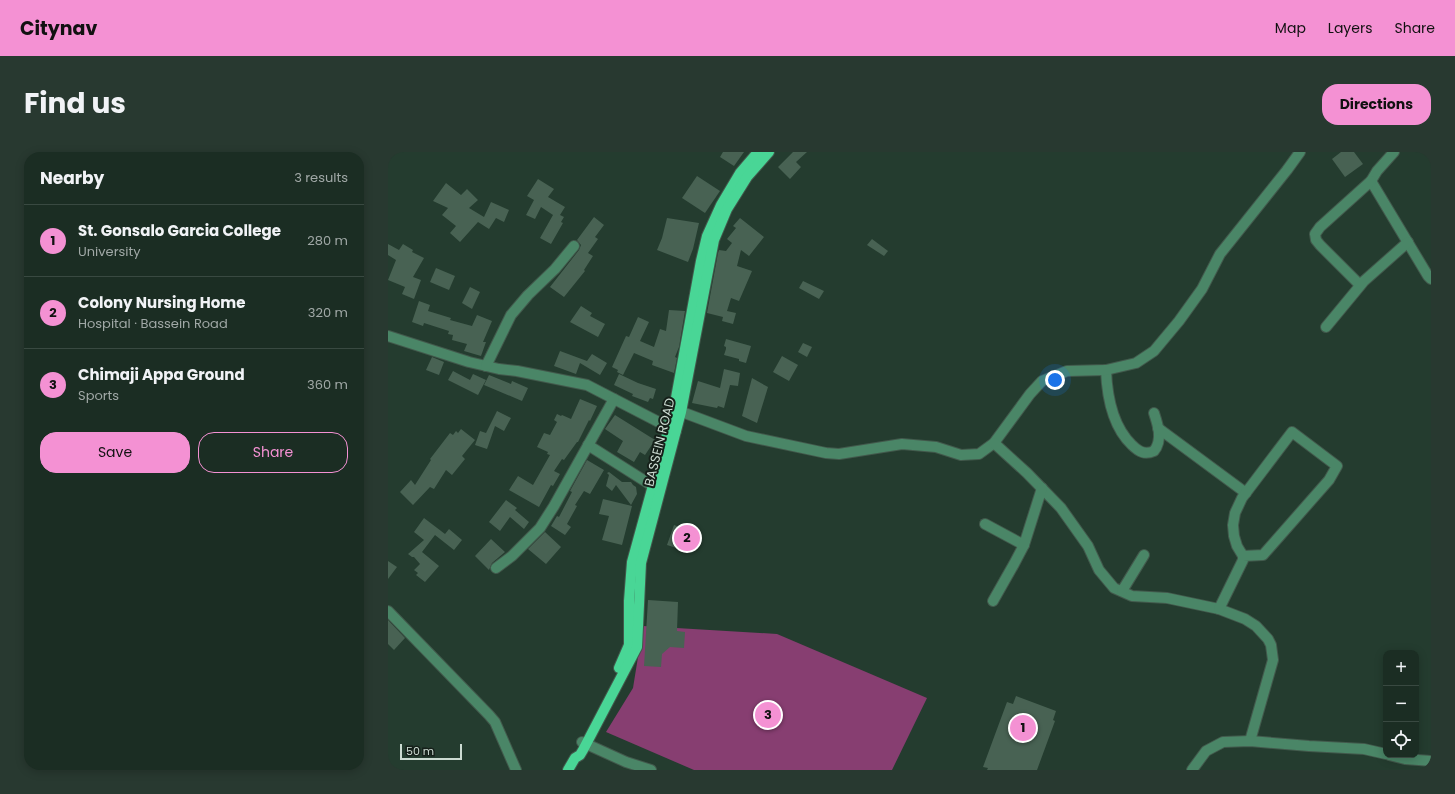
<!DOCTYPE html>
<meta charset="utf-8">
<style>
:root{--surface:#1b2d23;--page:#283930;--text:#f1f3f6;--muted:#a0a8a6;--line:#394941;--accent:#f491d3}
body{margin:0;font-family:Poppins,sans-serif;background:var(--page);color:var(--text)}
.controls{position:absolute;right:12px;bottom:12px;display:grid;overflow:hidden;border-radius:8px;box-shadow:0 2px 10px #0003}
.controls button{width:36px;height:36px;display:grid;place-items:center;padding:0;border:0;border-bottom:1px solid var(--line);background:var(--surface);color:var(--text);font:20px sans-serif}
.scale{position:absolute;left:12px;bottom:10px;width:62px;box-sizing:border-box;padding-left:4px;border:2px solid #ccdbd2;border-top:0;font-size:11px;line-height:14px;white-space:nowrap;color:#ccdbd2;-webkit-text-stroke:3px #16201a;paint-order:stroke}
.you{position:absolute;left:667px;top:228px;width:14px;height:14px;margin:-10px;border:3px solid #fff;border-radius:50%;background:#1a73e8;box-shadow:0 0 0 6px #1a73e833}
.badge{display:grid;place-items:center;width:26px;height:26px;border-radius:50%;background:var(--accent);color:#111;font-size:13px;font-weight:700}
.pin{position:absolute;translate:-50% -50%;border:2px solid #fff;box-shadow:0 1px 4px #0006}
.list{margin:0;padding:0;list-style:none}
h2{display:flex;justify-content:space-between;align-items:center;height:52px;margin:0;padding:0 16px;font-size:17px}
h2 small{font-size:13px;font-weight:400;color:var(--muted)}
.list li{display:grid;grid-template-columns:26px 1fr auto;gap:12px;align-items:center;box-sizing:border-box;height:72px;padding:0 16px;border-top:1px solid var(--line)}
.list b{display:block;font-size:15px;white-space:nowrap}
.list p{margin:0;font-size:13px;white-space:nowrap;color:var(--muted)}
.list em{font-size:13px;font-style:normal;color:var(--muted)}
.actions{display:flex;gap:8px;padding:12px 16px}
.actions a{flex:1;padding:9px 0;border:1px solid var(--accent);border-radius:16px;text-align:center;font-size:14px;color:var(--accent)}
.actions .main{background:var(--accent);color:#111}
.icon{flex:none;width:22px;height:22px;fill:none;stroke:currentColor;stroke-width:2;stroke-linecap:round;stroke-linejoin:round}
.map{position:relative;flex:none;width:1043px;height:618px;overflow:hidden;border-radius:16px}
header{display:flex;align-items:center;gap:24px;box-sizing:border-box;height:56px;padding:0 20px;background:var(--accent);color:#111}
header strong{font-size:19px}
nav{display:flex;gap:22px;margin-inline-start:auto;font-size:14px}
.intro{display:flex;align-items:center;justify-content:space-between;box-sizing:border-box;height:96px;padding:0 24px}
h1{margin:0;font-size:28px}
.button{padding:10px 18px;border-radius:16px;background:var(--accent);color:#111;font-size:14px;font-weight:700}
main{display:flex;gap:24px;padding:0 24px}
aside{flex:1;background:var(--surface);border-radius:16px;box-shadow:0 2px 10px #0003}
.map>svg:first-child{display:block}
.green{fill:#873e71}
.building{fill:#486253}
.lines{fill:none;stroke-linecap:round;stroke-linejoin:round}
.minor-casing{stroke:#42594c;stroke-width:12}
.major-casing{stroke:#42594c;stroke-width:12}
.minor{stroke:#4a8667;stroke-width:10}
.major{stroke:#49d696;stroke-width:10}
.labels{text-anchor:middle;stroke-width:4;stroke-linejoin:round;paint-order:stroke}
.street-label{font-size:13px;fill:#ccdbd2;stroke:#16201a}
</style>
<header>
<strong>Citynav</strong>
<nav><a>Map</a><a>Layers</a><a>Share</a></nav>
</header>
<div class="intro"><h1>Find us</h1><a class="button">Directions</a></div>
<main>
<aside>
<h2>Nearby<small>3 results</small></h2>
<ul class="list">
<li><span class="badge">1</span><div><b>St. Gonsalo Garcia College</b><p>University</p></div><em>280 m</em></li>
<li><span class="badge">2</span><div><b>Colony Nursing Home</b><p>Hospital · Bassein Road</p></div><em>320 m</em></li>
<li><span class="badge">3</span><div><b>Chimaji Appa Ground</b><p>Sports</p></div><em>360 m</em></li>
</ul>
<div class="actions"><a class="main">Save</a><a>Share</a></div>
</aside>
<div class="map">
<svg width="1043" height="618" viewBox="0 0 1043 618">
<rect width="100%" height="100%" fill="#243c2f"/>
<path class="green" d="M255,474l134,8 150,64 -35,72h-198l-88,-38 27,-44z"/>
<g class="building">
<path d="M335,0h21l-10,14 -14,-9z"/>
<path d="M405,0h14l-11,10 5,5 -11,12 -12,-12z"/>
<path d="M953,0h13l9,12 -18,13 -13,-18z"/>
<path d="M309,24l23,15 -15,22 -23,-15z"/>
<path d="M150,27l16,10 -6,8 17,10 -5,8 4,2 -3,5 2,1 -12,21 -11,-6 13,-23 -12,-8 -6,12 -9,-4 8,-15 -7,-4z"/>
<path d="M58,31l15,12 6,-6 11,11 -9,8 15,9 7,-15 18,8 -5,12 -8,-4 -7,11 -11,-7 -18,20 -10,-9 6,-7 -14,-11 6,-7 -15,-7z"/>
<path d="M206,65l10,8 -9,12 3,2 -10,14 5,3 -9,14 1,1 -21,26 -14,-10 29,-37 2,-5 -4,-5z"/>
<path d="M279,66l32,5 -6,26 -5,13 -31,-12 5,-12z"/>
<path d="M352,66l24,19 -15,19 -8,-6 -4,16 15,5 -13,30 -8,-3 -4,13 9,2 -3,11 -11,-3 1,-4 -16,-4 11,-60 1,-3 7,1 6,-8 -5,-4 9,-11 -3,-2z"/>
<path d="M484,87l16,12 -4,5 -17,-11z"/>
<path d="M0,92l11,6 4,-6 10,6 -1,2 12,6 -11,19 8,3 -7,19 -12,-5 3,-7 -17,-7 8,-20 -8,-5z"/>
<path d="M48,116l19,8 -6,14 -19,-8z"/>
<path d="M415,129l21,10 -5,8 -20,-11z"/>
<path d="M82,135l10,5 -8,17 -10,-6z"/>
<path d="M31,149l11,4 -2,6 23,7 -1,2 22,6 5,-11 15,6 -9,21h3l-5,14 -17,-5 3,-7 -15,-4 1,-5 -5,-1 1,-3 -25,-8 -1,3 -11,-4z"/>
<path d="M193,154l11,7 -2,3 15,8 -7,13 -28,-15z"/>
<path d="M281,158l16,1 -6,36 -4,10 2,1 -3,15 -22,-8 1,-4 -19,-8 -11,22 -6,-3 1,-2 -6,-3 14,-31 3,1 9,-20 11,5 -9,19 14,6 6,-18 6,2z"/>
<path d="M338,187l25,7 -5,17 -7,-2v-2l-15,-4 2,-6v-2l-2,-1z"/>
<path d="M415,191l9,4 -5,10 -9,-5z"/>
<path d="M172,199l27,10 5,-7 15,9 -7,12 -20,-12 -4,11 -22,-8z"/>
<path d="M394,204l16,9 -9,16 -16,-9z"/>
<path d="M44,205l12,5 -5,13 -13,-5z"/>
<path d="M336,217l16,4 -2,13 -8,-1 -6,23 -6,-2 -1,2 -25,-5 6,-22 22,7z"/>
<path d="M65,219l17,9 3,-6 13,6 -8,15 -30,-15z"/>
<path d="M231,222l19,9 18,6 -3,10 -3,-1 -2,4 -16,-6 1,-2 -19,-9z"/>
<path d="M101,223l22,9 1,-3 16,7 -6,13 -38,-16z"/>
<path d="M364,226l16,9 -11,36 -15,-7z"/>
<path d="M192,247l17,7 -7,15 -1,-1 -11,22h-1l-13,18 -2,-1 -8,12 6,3 -7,12 -2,-1 -12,22 -30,-17 9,-14 15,9 17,-30 -3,-1 1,-2 -11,-5 7,-14 6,2 7,-13 -3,-2 3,-6 4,2 1,-1 9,4z"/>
<path d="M109,259l14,7 -7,13 -9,-5 -8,23 -12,-4 5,-14 6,2z"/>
<path d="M227,263l40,25 -10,15 -5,-3 -6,10 -17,-10 6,-11 -18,-12z"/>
<path d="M73,277l14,11 -13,16 3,3 -13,16 -6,-5 -12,19 -4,-2 -17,18 -13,-13 11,-12 4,5 16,-25 -1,-1 20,-26 3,2 3,-4 2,2z"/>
<path d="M199,308l17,10 -14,24 -6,-3 -9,14 2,1 -10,18 4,3 -6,8 -14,-9 6,-10 2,1 13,-25 -2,-1z"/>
<path d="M221,320l13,10h9l2,3 3,2 1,7 -6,11 -15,-20 -4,6 -6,-5 3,-11 -2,-2z"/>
<path d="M215,347l29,7 -10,39 -20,-5 7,-24 -10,-2z"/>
<path d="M118,348l11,8 -2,2 14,12 -5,7 -14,-12 -10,14 -11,-9z"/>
<path d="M36,366l21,16 4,-5 13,11 -8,10 -19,-15 -13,17 17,14 -14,16 -9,-7 2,-2 -4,-3 6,-6 -6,-7h-2l-4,-3 16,-14 -10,-8z"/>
<path d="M286,373l8,3 -1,2 17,6 -6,17 -25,-8z"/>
<path d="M157,380l16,15 -15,17 -18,-15z"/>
<path d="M103,387l14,13 -13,11 -3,7 -14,-14z"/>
<path d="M0,409l9,6 -9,12z"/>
<path d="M260,448l30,2 -1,29 8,1 -1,16 -14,-1 -8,7 -1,13 -17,-1z"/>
<path d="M0,468l17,18 -11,12 -6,-6z"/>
<path d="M628,544l40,15 -3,9 2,1 -18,49h-50l1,-2 -5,-1 24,-65 6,2z"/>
</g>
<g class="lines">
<defs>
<g id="minor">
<path d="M1006,0l-17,19 -6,10 57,95 3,3"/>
<path d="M972,133l-40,-40 -4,-5 -1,-6 5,-7 51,-46"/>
<path d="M938,175l38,-46 44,-39"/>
<path d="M0,184l81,26 30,7 18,2 70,14 89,46"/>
<path d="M98,214l25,-51 17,-20 27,-26 19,-23"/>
<path d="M718,218c1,26 6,56 26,75 7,7 13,10 22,6 9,-11 4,-26 0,-38"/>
<path d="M286,257l72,27 80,17 13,1 63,-10 34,3 25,8 18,-1 15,-11 36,-49 12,-13 25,-10 39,-1 30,-7 18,-12 25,-30 23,-32 18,-35 67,-84 13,-18"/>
<path d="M770,276l88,65"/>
<path d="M606,291l33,30 34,35 27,38 11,24 15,18 18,8 35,2 52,11 26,10 11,7 12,13 3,6 2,15 -23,81"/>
<path d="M200,293l71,45"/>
<path d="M597,372l39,21"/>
<path d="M108,416l16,-12 28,-28 14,-22 60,-107"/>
<path d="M734,439l22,-36"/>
<path d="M605,449l21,-37 10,-19 18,-57"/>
<path d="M831,457l24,-49v-4l-6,-10 -3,-10 -1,-11 2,-12 7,-15 50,-66 45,34 -8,14 -66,75 -20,1"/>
<path d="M0,459l101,104 6,7 21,48"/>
<path d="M194,590l44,20 25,8"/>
<path d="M1001,603l16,4 26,2"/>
<path d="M804,618l14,-19 17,-9 27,-1 59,5 55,3 22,5"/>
</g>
<g id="major">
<path d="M231,516l10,-23v-44l3,-39 42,-153 27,-148 6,-25 14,-31 19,-32 18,-21"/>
<path d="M180,618l7,-12 5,-3 3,-5 54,-103 4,-84 40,-151 33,-172 13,-31 20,-32 22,-25"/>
</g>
</defs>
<use href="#minor" class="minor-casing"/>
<use href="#major" class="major-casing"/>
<use href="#minor" class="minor"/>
<use href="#major" class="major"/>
</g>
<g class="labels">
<g class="street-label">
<text transform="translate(271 290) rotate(-76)" y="5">BASSEIN ROAD</text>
</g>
</g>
</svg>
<div class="controls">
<button>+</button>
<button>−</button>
<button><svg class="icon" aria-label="locate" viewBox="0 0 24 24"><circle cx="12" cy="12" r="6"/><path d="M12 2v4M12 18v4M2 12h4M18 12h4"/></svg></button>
</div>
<div class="scale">50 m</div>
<div class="you"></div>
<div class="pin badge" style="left:635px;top:576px">1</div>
<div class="pin badge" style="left:299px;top:386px">2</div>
<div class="pin badge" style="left:380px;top:563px">3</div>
</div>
</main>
